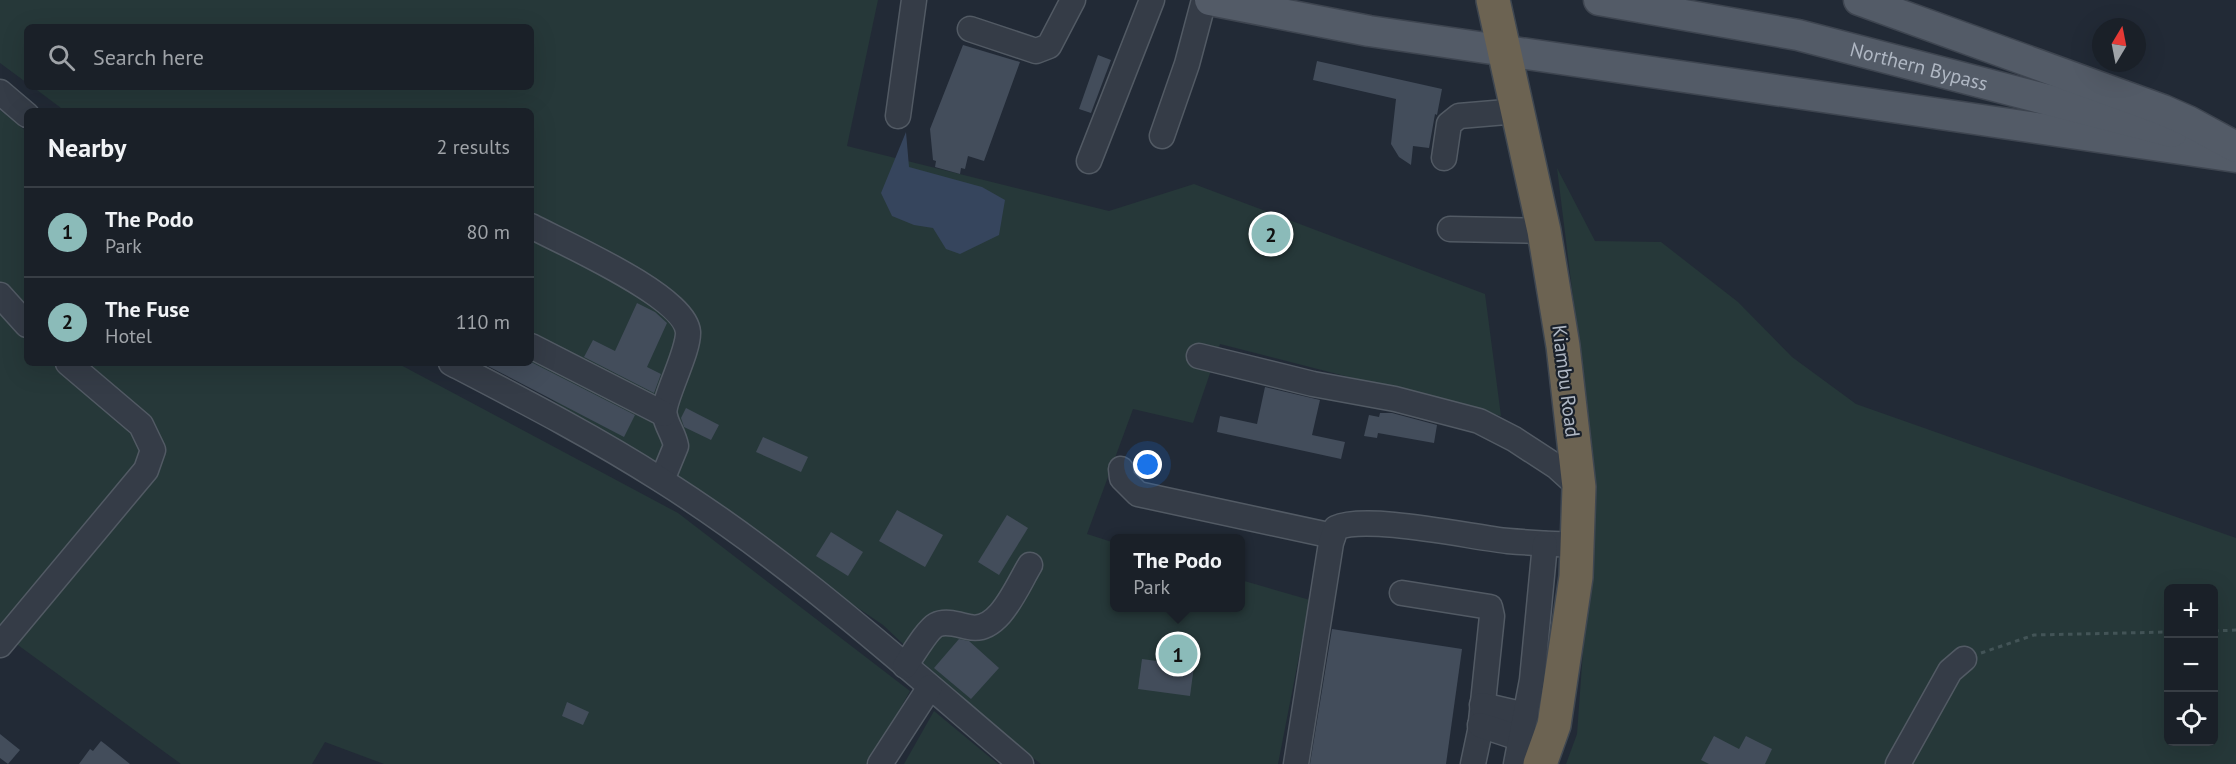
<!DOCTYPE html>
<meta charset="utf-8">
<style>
:root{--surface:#1a2028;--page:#232830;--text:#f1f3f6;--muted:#9fa3a8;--line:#383e45;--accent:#8bbbb9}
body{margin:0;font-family:"PT Sans",sans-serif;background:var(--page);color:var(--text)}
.controls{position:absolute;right:18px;bottom:18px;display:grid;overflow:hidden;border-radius:9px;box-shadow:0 6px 24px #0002}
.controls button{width:54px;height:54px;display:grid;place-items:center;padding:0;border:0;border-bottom:2px solid var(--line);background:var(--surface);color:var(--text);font:30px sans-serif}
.compass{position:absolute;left:2092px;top:18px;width:54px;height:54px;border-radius:50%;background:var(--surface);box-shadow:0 6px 24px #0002;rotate:10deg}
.you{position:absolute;left:1148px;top:465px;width:21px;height:21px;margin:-15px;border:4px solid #fff;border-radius:50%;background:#1a73e8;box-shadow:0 0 0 9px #1a73e833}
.badge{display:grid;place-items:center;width:39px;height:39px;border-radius:50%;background:var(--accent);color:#111;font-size:20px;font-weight:700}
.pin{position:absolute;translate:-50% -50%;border:3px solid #fff;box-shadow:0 2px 6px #0006}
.popup{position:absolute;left:1110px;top:534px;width:135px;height:78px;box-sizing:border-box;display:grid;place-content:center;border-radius:9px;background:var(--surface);filter:drop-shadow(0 2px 4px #0005);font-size:20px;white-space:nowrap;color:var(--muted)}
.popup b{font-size:22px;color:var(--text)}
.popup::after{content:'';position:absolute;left:50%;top:100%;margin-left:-12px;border:12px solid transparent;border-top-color:var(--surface)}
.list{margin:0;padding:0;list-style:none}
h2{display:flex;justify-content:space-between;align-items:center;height:78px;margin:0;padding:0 24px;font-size:26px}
h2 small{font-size:20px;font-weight:400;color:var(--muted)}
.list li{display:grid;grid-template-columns:39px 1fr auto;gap:18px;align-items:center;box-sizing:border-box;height:90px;padding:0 24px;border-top:2px solid var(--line)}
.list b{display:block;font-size:22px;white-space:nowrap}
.list p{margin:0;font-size:20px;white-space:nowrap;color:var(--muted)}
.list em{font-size:20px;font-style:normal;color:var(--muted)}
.icon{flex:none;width:33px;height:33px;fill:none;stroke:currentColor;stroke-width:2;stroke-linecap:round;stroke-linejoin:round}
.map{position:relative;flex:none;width:2236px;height:764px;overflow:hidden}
.search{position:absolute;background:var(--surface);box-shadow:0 6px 24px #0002;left:24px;top:24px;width:510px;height:66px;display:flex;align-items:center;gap:15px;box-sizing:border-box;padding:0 21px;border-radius:9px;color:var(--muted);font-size:22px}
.panel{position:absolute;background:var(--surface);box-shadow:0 6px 24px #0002;left:24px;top:108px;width:510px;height:258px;border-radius:9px}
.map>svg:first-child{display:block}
.green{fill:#263839;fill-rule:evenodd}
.water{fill:#36455d}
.building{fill:#434d5b}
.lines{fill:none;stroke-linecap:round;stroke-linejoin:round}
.minor-casing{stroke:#525a64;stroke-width:27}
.major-casing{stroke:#3e4550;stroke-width:33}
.highway-casing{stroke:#3f4751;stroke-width:36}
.path{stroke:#435457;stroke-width:3;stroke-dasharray:4.5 4.5;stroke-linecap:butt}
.minor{stroke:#353c47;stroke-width:24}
.major{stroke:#535b67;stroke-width:30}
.highway{stroke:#6c6352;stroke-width:33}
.labels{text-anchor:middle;stroke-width:4.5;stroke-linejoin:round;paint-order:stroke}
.street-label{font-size:20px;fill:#afb7c3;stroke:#1a212b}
</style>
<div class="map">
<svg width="2236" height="764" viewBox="0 0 2236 764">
<rect width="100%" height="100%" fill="#222a36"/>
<g class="green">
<path d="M0,0h878l-31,146 262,65 85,-27 291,110 16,122 -281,-72 -27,79 -60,-14 -46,125 28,9v65h126v-28l69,20 -32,164h-237l-51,-38 -107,-101 -385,-262h33v-252h-466l-32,-24h498v-60h-504v56l-27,-20z"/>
<path d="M0,110l27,22v231h370l281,150 232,178 -41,73h-485l-59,-22 -13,22h-131l-181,-132z"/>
<path d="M1557,168l38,73 66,1 77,60 54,55 64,47 380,134v226h-670l11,-30 9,-125 -9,-279zM2168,588h46v154h-46z"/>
<path d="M934,711l64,53h-94z"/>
</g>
<path class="water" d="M906,132l3,35 73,20 23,13 -6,35 -39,19 -14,-5 -13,-21 -19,-3 -22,-9 -11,-23z"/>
<g class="building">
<path d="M963,45l57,17 -36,99 -16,-5 -3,13 -4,-1 -1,6 -25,-7 1,-6 -3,-1 -3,-31z"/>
<path d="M1098,55l13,5 -20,53 -12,-4z"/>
<path d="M1317,61l125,28 -5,26 -2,-1 -6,34 -16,-2 -2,19 -12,-8 -8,-13 5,-45 -83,-19z"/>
<path d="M637,303l18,9 12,11 -20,44 14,7 -7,19 -70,-36 9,-17 22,11z"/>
<path d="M482,363l49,-1 104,53 -11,22z"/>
<path d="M1265,387l55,13 -8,35 33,7 -4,17 -124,-27 3,-16 37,8z"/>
<path d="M686,408l33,17 -8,15 -27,-13 -3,-9z"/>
<path d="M1380,413h12l45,12 -3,18 -56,-10 -1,5 -13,-2 5,-21 10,2z"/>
<path d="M763,437l45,20 -7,15 -45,-20z"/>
<path d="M897,510l46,25 -18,32 -46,-26z"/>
<path d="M1007,515l21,13 -29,47 -21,-13z"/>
<path d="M831,532l32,20 -15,24 -32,-20z"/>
<path d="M1332,629l130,20 -16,115h-136z"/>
<path d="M959,639l10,2 30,27 -28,31 -37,-31z"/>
<path d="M1142,659l52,7 -4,30 -52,-7z"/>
<path d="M567,702l22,10 -6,13 -21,-9z"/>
<path d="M0,734l20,16 -12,14 -8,-6z"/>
<path d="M1714,736l25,13 7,-13 26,13 -7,15h-56l-8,-4z"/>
<path d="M101,741l4,3 25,20h-51l11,-15 3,2z"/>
</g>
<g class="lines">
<defs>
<g id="minor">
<path d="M970,29l66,22 13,-5 24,-46"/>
<path d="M0,92l27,23"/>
<path d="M898,116l16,-116"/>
<path d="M1162,136l25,-72 17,-64"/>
<path d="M1444,158l5,-34 10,-8 59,-5"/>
<path d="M1089,161l63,-161"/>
<path d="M531,226c32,17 154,70 157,106 1,21 -27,70 -23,84 2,10 9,19 11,30l-14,34"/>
<path d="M1450,229l94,2"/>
<path d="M0,295l27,30"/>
<path d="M531,346l133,68"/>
<path d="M1199,356l114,28 82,15 84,22 35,18 43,28 22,20"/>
<path d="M451,363c71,37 143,74 210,117 129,81 244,186 360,284"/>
<path d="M1121,469l1,9 16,16 195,42"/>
<path d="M1402,593l88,14 2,9 -12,115 -7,33"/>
<path d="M0,645l146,-175 7,-20 -12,-25 -73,-62"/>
<path d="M905,666c7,-10 22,-36 31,-41 10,-5 23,0 33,2 30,7 48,-41 61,-62"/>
<path d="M1482,705l44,10"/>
<path d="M1480,725l42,14"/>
<path d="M880,764l50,-77"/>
<path d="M1296,764l35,-221 5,-15c31,-14 134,9 172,13 23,2 46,3 69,4"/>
<path d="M1516,764l16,-84 13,-136"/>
<path d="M1898,764l52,-93 14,-12"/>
</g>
<g id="major">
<path d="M1210,0l159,31 867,126"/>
<path id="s1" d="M1599,0l199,35 374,97"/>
<path d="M1859,0l304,110 25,11 48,26"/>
</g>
<path id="highway" d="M1493,0l51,231 19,115 16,141 -3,90 -22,148 -14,39"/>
</defs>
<use href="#minor" class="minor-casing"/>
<use href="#major" class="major-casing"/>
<use href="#highway" class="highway-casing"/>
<g class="path">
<path d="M2214,631l22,-1"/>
<path d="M1981,653l53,-18 134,-3"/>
</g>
<use href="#minor" class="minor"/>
<use href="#major" class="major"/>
<use href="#highway" class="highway"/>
</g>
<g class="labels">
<g class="street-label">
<text dy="7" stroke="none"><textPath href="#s1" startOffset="327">Northern Bypass</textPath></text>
<text transform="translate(1566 381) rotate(83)" y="7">Kiambu Road</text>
</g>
</g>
</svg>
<div class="controls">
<button>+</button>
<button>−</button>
<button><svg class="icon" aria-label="locate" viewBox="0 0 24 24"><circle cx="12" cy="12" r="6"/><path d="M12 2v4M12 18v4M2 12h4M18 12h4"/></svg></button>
</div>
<svg class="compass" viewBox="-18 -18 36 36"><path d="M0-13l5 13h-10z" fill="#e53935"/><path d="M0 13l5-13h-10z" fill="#9fa3a8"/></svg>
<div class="you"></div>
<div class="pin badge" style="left:1178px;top:654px">1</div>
<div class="popup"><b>The Podo</b>Park</div>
<div class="pin badge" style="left:1271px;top:234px">2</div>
<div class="search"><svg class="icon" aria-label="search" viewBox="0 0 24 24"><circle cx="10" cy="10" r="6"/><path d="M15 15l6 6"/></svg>Search here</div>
<section class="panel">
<h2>Nearby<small>2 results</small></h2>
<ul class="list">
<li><span class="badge">1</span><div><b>The Podo</b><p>Park</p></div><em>80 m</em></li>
<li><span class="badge">2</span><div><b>The Fuse</b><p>Hotel</p></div><em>110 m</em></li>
</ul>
</section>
</div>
